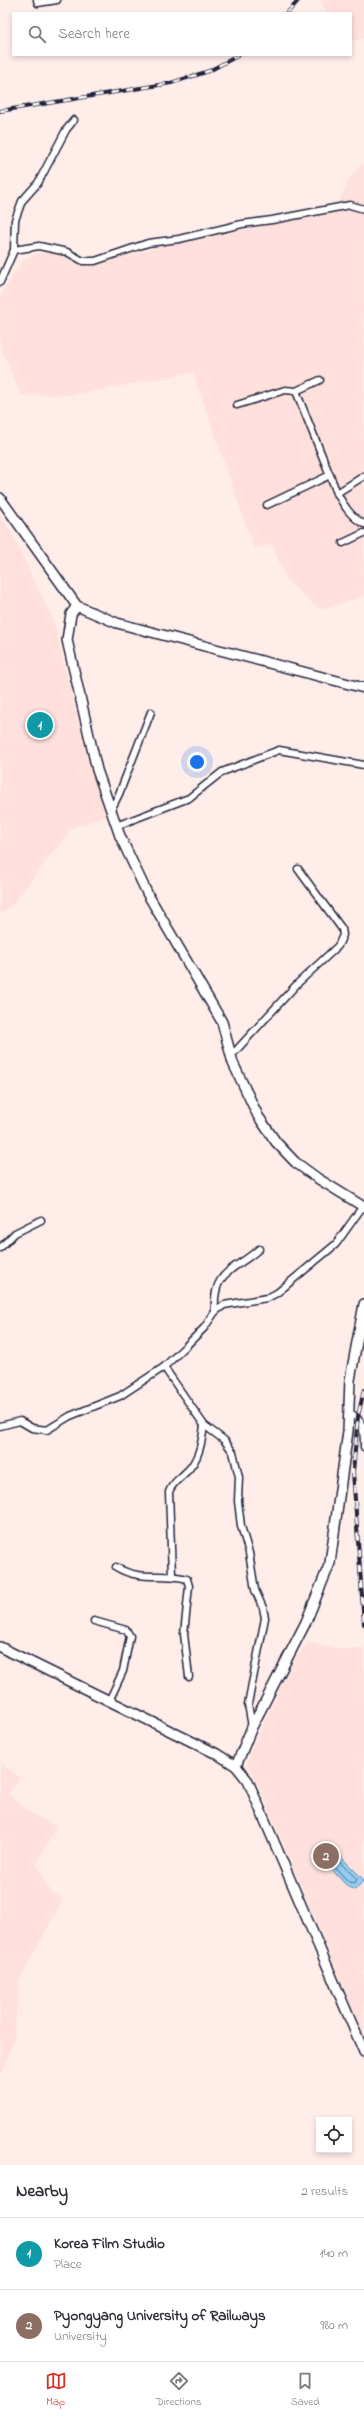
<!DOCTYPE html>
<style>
:root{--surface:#fff;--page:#f7f7f7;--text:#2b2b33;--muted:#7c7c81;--line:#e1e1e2;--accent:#d93025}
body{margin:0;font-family:"Indie Flower",sans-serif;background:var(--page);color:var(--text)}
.controls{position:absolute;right:12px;bottom:12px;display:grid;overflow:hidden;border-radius:0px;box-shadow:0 2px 6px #0003}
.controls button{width:36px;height:36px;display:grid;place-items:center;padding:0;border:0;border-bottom:1px solid var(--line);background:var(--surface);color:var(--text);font:20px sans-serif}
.you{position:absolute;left:197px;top:762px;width:14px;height:14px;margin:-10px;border:3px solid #fff;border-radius:50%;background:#1a73e8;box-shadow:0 0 0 6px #1a73e833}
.badge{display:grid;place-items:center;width:26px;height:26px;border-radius:50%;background:var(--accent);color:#fff;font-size:13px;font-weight:700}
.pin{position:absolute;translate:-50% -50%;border:2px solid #fff;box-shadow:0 1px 4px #0006}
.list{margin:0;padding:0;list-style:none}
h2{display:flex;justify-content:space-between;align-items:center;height:52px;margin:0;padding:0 16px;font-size:17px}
h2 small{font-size:13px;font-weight:400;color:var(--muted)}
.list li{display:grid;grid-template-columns:26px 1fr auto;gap:12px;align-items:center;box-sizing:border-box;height:72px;padding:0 16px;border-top:1px solid var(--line)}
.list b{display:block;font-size:15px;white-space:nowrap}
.list p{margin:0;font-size:13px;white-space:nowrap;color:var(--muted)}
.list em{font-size:13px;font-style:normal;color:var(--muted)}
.icon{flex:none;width:22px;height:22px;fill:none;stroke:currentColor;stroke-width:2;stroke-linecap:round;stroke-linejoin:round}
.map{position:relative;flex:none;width:364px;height:2165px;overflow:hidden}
.search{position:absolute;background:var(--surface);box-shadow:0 2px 6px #0003;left:12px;right:12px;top:12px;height:44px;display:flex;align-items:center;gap:10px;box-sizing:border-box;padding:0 14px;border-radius:0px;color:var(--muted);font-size:15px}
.sheet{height:196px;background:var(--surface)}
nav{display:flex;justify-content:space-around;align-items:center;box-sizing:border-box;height:56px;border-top:1px solid var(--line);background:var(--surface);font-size:11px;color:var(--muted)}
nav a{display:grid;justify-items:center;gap:2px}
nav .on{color:var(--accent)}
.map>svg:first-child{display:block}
.built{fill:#ffe0dc}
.water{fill:#92cdf2;stroke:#6589a9}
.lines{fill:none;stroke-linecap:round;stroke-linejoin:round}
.shore{stroke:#4f6684;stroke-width:1}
.street-casing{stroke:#22223b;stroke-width:9}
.secondary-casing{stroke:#22223b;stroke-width:12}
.street{stroke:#fff;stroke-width:6}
.secondary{stroke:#fff;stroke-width:9}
.rail-casing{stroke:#22223b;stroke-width:4}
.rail{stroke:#fff;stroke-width:2.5;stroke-dasharray:8;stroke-linecap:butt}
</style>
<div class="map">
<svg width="364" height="2165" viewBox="0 0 364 2165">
<rect width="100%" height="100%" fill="#ffedea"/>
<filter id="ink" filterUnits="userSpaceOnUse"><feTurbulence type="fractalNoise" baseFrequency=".025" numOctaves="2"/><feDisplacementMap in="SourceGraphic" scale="8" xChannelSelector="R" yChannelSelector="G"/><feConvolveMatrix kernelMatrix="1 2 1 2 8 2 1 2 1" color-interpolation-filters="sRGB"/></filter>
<g filter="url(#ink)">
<g class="built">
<path d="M322,0h42v38l-13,3v-28h-25z"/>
<path d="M364,162v430l-1,4 -42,14 -34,-29 -15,-37 -18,4 -61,-176 -120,23h-52l-21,-49v-50l23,-36 24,-10 42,17 86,-25 159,-29 16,-35z"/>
<path d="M0,516l8,11 45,93 35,138 19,58 -35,12 -63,80 -9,6z"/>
<path d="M309,1642l17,5 25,3 13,-3v389l-106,-252 -11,-19 3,-13 43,-91z"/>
<path d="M0,1763l20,14 -12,17 17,15 31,18 -19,37 14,29 12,6 -44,82 -5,58 -12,35 -2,-1z"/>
</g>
<path class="water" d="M328,1844l36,36 -9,10 -7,-3 -31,-33z"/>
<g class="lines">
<path class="shore" d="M327,1850l30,29 -2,4 -6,-1 -25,-26z"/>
<defs>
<g id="street">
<path d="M37,0l1,3 19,-3"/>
<path d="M14,250l1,-30 7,-19 16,-18 28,-53 8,-10"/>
<path d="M0,282l14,-32 25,-4 28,6 16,9h12l53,-18 31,-4 63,-15 30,-4 78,-15 14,4"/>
<path d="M296,391l24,-11"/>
<path d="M237,405l48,-15 11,1 41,102c7,13 14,24 27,31"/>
<path d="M337,493l27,-17"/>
<path d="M267,505l63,-30"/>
<path d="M343,543l21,-10"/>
<path d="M111,810l8,-16 32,-82"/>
<path d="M116,826l73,-28 33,-26 57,-22 85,15"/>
<path d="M231,1056l67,-73 40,-37 5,-11 -1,-6 -44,-60"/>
<path d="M0,1248l15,-15 26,-13"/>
<path d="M215,1312c-3,-42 18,-40 44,-63"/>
<path d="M164,1367l40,58 20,15 9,12 6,25 -1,24 3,25 8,27 6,37 8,18 2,10 -17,86 4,23"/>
<path d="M348,1412c16,7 16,18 16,35"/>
<path d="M0,1426l20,-5 12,7 15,2 23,-14 50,-20 44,-29 22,-21 18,-18 11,-16 9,-7 43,-7 10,-5 59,-49 27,-38"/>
<path d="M116,1567c25,15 45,5 71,12l2,7 -5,48 5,43"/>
<path d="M172,1575l-3,-83c3,-9 10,-13 16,-19 14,-12 17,-31 19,-48"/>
<path d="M94,1621l32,9 4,6 -7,35 -14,30"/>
</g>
<g id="secondary">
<path d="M0,498l77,108 -6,8 -4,26 30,130 23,66 27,57 75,129 11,41 25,53 18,26 19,20 22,16 47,29"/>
<path d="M77,606l40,17 247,65"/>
<path d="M0,1647l217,107 19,12 12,15 116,271"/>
<path d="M236,1766l16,-39 54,-105 24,-59 18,-132 2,-51 14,-76"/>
</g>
</defs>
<use href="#street" class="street-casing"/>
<use href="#secondary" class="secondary-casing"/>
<use href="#street" class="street"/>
<use href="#secondary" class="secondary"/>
<defs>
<g id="rail">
<path d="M287,13l12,-13"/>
<path d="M0,111l171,-28 38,-12 30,-16"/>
<path d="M364,1390l-6,26 -5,56 11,152"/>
</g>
</defs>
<use href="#rail" class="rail-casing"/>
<use href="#rail" class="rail"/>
</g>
</g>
</svg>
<div class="controls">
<button><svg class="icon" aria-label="locate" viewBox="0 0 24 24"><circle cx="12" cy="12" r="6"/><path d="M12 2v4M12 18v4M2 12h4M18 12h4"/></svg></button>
</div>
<div class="you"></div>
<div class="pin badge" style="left:40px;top:725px;background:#0f9aa8">1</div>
<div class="pin badge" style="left:326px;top:1856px;background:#8d6e63">2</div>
<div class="search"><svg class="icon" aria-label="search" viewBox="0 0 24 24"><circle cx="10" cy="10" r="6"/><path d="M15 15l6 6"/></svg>Search here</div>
</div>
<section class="sheet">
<h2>Nearby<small>2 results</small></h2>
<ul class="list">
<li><span class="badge" style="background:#0f9aa8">1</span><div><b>Korea Film Studio</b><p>Place</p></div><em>140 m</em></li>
<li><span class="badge" style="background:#8d6e63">2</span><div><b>Pyongyang University of Railways</b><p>University</p></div><em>980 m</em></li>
</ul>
</section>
<nav>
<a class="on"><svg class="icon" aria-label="map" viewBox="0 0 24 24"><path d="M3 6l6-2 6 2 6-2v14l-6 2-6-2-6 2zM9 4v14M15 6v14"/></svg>Map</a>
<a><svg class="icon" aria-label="directions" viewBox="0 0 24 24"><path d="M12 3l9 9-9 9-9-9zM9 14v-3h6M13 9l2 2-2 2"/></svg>Directions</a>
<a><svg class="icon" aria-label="saved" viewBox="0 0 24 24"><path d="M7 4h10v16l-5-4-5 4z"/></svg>Saved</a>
</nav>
